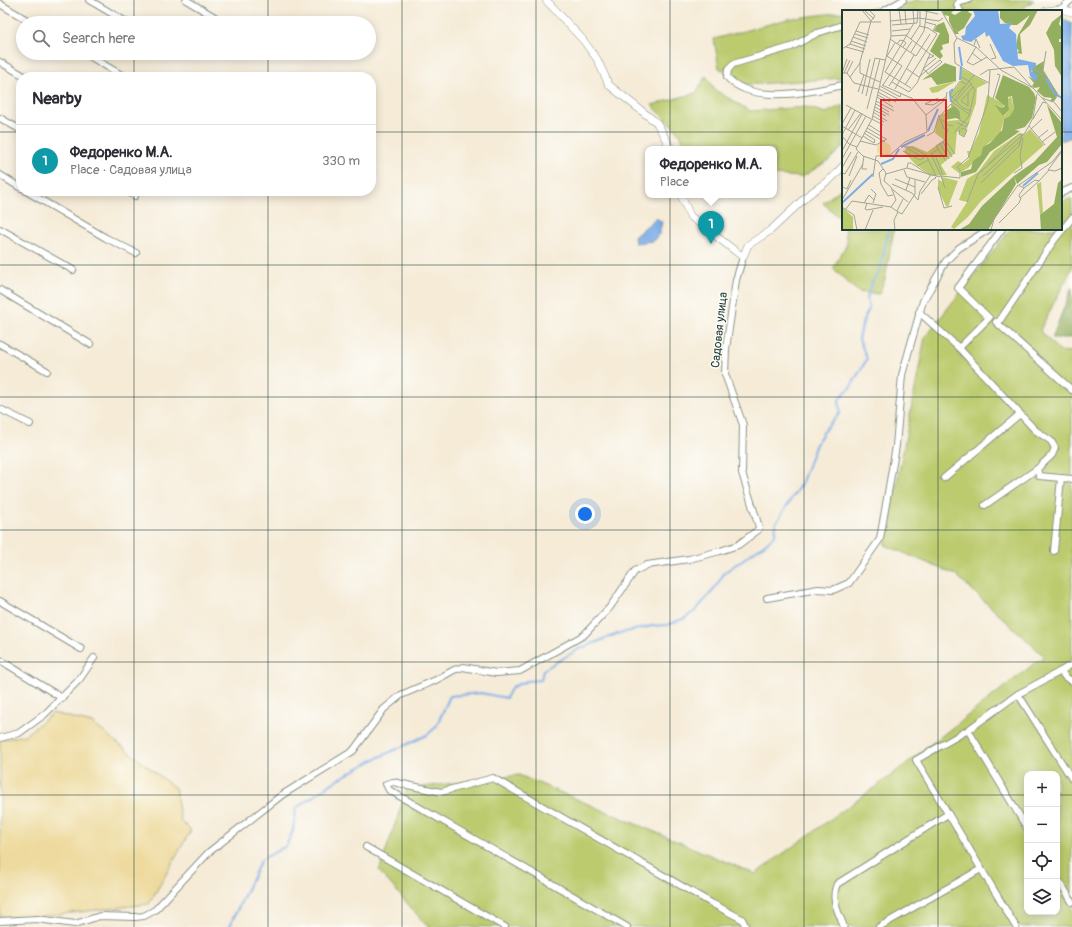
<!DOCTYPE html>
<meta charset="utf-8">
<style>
:root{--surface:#fff;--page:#f2f2f3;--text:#2b2b33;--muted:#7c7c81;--line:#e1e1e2;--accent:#c8321e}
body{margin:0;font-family:Pangolin,sans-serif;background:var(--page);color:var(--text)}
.controls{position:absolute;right:12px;bottom:12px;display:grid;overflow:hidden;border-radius:8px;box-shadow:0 2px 10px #0003}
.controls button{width:36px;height:36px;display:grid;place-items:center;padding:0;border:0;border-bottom:1px solid var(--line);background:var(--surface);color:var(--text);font:20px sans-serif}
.you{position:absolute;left:585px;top:514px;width:14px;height:14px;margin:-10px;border:3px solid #fff;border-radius:50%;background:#1a73e8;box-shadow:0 0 0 6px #1a73e833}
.badge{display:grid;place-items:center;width:26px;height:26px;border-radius:50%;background:var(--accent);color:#fff;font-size:13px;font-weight:700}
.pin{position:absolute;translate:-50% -33px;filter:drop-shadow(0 1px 2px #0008)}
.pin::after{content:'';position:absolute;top:21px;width:14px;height:12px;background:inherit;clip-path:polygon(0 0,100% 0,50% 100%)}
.popup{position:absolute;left:645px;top:146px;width:132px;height:52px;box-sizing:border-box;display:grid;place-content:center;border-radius:8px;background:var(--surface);filter:drop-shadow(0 1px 3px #0005);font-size:13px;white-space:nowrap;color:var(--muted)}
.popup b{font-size:15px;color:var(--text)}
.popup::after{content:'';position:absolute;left:50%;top:100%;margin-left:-8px;border:8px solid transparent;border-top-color:var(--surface)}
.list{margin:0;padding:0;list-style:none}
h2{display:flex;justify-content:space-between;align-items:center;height:52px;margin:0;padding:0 16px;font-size:17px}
h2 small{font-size:13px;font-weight:400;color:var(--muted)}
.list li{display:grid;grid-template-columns:26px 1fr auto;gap:12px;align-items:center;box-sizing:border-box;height:72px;padding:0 16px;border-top:1px solid var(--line)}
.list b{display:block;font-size:15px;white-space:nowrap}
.list p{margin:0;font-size:13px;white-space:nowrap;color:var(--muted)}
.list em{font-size:13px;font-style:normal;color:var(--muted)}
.icon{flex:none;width:22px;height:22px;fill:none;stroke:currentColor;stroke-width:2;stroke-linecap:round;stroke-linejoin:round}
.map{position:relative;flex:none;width:1072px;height:927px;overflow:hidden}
.search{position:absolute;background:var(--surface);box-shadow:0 2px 10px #0003;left:16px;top:16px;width:360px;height:44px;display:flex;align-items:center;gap:10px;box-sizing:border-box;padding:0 14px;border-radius:22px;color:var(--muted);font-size:15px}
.panel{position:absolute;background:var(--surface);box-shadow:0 2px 10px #0003;left:16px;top:72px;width:360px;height:124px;border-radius:16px}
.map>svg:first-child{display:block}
.green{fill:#bccb6e;stroke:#6e8451;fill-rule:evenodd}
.forest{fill:#95af61;stroke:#5a764a}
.sand{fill:#eeda9e;stroke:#868c69}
.water{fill:#7dade8;stroke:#4e758e}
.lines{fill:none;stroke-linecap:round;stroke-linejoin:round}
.stream{stroke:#7dade8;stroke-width:2}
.minor-casing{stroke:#8a9486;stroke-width:8}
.tertiary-casing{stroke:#8a9486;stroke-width:8}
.minor{stroke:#fff;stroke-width:6}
.tertiary{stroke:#fff;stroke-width:7}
.grid{fill:none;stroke:#1f3d34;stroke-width:1;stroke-opacity:0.55}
.labels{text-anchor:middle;stroke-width:3;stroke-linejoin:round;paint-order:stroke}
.street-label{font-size:12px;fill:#1f3d34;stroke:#fdfcf7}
.inset-river{fill:none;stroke:#7dade8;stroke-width:2}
.inset-road{fill:none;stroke:#9fa596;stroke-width:1}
.view{fill:#d62828;fill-opacity:0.15;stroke:#d62828;stroke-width:2}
.inset-edge{fill:none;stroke:#1f3d34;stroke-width:2}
</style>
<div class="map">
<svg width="1072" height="927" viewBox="0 0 1072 927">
<rect width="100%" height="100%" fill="#fdfcf7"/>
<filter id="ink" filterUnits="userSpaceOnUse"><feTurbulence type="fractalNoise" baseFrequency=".025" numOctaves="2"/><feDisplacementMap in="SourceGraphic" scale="8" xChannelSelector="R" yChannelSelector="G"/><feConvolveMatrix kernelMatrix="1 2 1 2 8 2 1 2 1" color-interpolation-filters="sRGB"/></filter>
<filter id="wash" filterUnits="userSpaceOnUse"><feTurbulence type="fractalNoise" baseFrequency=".012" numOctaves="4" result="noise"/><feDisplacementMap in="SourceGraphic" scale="16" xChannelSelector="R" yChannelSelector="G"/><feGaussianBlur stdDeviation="0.9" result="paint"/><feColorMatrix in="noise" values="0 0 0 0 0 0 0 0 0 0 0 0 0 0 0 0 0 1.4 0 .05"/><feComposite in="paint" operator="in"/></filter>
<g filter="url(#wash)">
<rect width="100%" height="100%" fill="#f5ebd7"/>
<g class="green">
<path d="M914,0h120l-14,11h-171l61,-8z"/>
<path d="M843,12v66l-99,7 -25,-17 -5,-29 74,-20z"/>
<path d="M706,76l9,14 35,21 56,-4 20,6 17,-8v42l-14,13 -27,17 -28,-2v-26h-88l-5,-14 -29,-30 44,-12z"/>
<path d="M843,187v34l-20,-18z"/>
<path d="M1069,199h3v69l-32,62 19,21 13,1v575h-644l-49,-56 28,-82 112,-14 236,99 134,-97 155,-121 -88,-81 -71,-30 40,-208 84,-106 3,-2h49v-26zM1027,774h30v138h-30z"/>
<path d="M845,229h49l-9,50 -6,15 -21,-2 -25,-24 14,-24z"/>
</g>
<path class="forest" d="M1072,287v51h-20z"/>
<path class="sand" d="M53,713l39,10 83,65 6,34 10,8 -42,74 -113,13h-36v-177l25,-5z"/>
<g class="water">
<path d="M1061,18l11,6v113l-11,4z"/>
<path d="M656,218l6,4 -3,12 -6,7 -18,2 -1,-6z"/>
</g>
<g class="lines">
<path class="stream" d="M229,927l32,-67 25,-14 7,-15 3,-23 41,-28 34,-19 56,-26 9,-8 14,-31 31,-3 25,5 6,-11 15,-6 14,-1 2,-10 36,-21 38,-15 35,-8 16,-1 17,-7 10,-7 17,-19 13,-20 40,-28 10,-9 1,-12 26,-41 14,-38 10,-16 14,-15 -1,-14 11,-11 17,-29 -8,-20 4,-18 6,-12 -2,-10 5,-17 8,-11 9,-42"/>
</g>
</g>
<g filter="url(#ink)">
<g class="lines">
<defs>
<g id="minor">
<path d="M89,0l39,23"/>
<path d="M186,0l39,23"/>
<path d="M0,4l32,19"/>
<path d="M1061,9l10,-9"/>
<path d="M884,11l19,-11"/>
<path d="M960,11l-3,-6 2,-3 9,-2"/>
<path d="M843,25l-26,8 -26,14 -58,17 -5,6 -1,7c24,28 84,15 116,8"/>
<path d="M84,53l41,24"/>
<path d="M0,62l26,15"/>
<path d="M0,118l21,12"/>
<path d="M0,175l21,13"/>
<path d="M26,191l80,47 30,15"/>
<path d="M126,191l9,5"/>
<path d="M1061,193l11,-5"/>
<path d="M0,229l73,41"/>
<path d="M1002,229l-44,59 31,30 -30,30 76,82 16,11 4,7 -3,7 -15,14 2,7 33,3"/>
<path d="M0,290l90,54"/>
<path d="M919,312l40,36"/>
<path d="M996,322l76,68"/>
<path d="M998,323l57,-84 17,-21"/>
<path d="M0,344l47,27"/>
<path d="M0,409l30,15"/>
<path d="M944,478l76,-64"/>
<path d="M985,505l52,-36"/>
<path d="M1054,551l7,-73"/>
<path d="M767,598l51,-9 15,1 16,-7 31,-44 16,-93 6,-71 21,-74 23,-40 13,-13 30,-19"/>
<path d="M0,601l81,48"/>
<path d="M0,660l62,38"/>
<path d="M1061,671l11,-7"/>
<path d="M1018,694l54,85"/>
<path d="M968,730l59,98"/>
<path d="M0,738l19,-5 26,-19 34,-34 15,-22"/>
<path d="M366,847l139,80"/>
<path d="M1057,877l15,25"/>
<path d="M0,921l37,-2 38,5 25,-8 35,1 9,-1 11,-6 54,-58 73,-57 71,-44 31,-42 17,-14 35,-15 18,-10 9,-3 33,6 24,-2 64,-36 26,-28 25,-36 12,-6 42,-6 31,-8 18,-6 20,-15 1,-3 -17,-54 1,-48 -18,-51 1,-25 10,-69 7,-23"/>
<path d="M627,927l-238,-137 -3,-6 7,-2 48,10 52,-14 220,126 29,15 4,8"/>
<path d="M844,927c-5,-14 -14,-28 -7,-43l111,-70"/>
<path d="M879,927l102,-58"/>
<path d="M1016,927l-100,-167 52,-30 50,-36 43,-23 4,6 7,4"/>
</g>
<g id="tertiary">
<path d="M546,0l37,40 14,19 12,26 48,38 14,26"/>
<path d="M1046,11l15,-2 11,3"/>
<path d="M681,195l9,21 53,41 5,-12 23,-15 37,-35 25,-18 10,-11"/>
</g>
</defs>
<use href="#minor" class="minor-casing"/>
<use href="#tertiary" class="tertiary-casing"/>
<use href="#minor" class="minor"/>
<use href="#tertiary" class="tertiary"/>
</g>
</g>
<path class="grid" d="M134,0v23M268,0v23M402,0v927M536,0v927M670,0v927M804,0v927M938,0v11M134,53v24M268,53v24M0,132h21M371,132h472M1061,132h11M134,191v736M268,191v736M938,229v698M0,265h1072M0,397h1072M0,530h1072M0,662h1072M0,795h1027M1057,795h15"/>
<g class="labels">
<g class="street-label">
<text transform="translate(719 330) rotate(-84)" y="4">Садовая улица</text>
</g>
</g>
<g transform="translate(842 10)">
<rect width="220" height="220" fill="#f5ebd7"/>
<path d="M119,58l26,15 -10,5 -1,15 -12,34 -7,-6 -2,22 -14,12 6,10 -15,1 -17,-12 -11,-12 2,-5 7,-1 14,6 17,-12 -9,-7 2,-13 5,-6 6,-2 -3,9 15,-1 -9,-13v-13l10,-13zM114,71l-18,11 -6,1 -3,-5zM145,85l17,9 -1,4 -9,-4 10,12 5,-6 -1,-11 3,-3 3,13 -3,7 -7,3 -4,15 -14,11 -5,10 -13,13 -9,5 -8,-6 7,-6 5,3 6,-5 -2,-8h3l9,-18zM188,119l14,16 -63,56 -13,16 -14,12 -3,-2 16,-25 -8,-2 8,-21 11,-7 16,-21 26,-18 5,1zM100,167l16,4 -10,26 -2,-1 -8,-17v-10l4,3zM199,172l2,31 -3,2 -3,-31zM0,197l11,10v13h-11z" fill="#bccb6e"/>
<path d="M100,0h12l-3,3 4,2 8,-5h7l-2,2 4,2 -8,14 -6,4 -3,-4 4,6h-4l-6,-13v-5l-5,-1zM158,0h38l-8,15 -10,9 2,20 -5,-1 2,-2 -3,-4 2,-12 12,-20 -13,10h-5l-7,-2 -5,-5zM220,4l-3,10 3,4v11h-3v3h3v35l-7,-11 -1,-16 -8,-17 6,-11zM102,12l5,13v8l-7,2 1,4 -3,2 3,5 -3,3 -10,-8 10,-18 -6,-2 3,-6zM202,51l-1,10 15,23 -4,7h-4l2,-3 -8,-1 -7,-6 3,-4 -6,1 -2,-2 2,-3 -6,-7 5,3 -1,-11zM103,53l11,4v14l-19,4 -6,-8 -9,3zM161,65l26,12 5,6 2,5 -4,20 -7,9 -10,3 5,1 -30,21 -14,20 -15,5v-5l10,-3 2,-8 8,-6 2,-8 7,-4 11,-12h13h-12l2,-12 6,-3 4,-7 -2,-13 -4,1 1,13 -6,6 -9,-12 8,4 3,-2 -10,-8zM205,95l15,18v21l-15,18 -8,3 -22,19 -3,-8 20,-14 23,-25zM112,96l5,5 1,9 -4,-2 -11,2 2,-10zM172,166l2,8 -28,46h-29l10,-6 13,-18zM220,169v51h-21l-1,-15 14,-11 4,-21z" fill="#95af61"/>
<path d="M35 139a7 7 0 1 1 14 0a7 7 0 1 1-14 0Z" fill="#eeda9e"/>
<path d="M131,0h25l2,14 12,-1 -3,5 7,6 2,25 18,4v3l-5,3 4,-1 10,9 -11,-8 -3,2 7,5 -2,6 -6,-6 -2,-11 -15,1 -10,-5 -14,-26 -3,2 -1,-5 -14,10 -8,-2 -2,-4 4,-1 1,-8 9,-11z" fill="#7dade8"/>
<path class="inset-river" d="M117,37l3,19M204,68l8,15 8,5M118,70l1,-13M109,92l-1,-10 3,-3M86,121l10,-22M59,137l24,-12M39,154l12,-5 6,-10M181,176l15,-13M0,193l31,-29"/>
<path class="inset-road" d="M20,0l9,11M22,0l10,9M27,0l6,6 -4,5 -11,41v11l20,9M48,0l1,26 -19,83 -16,30 7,7 15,5 8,12 -2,8 7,6 5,13 -5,7 7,5 -4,8 1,10M57,0l2,14M63,0l1,14M79,0l17,4M99,0l16,28 19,9 25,23 32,18 29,32M49,11l28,-3 20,3 4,-3M83,12l11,3 -3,6M50,15l25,-2 1,-13M14,21l13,4M50,21l18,-2M13,24l13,4M49,26l16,-1M11,27l14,5M48,29l26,17 14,-22M69,29l9,-14v-15M9,31l15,5M8,34l15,5M55,34l3,-4 4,1 2,2 -3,4M148,34l6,14 -5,1M132,35l2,-6 4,9M4,37l18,5M0,39l8,-5 10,-22h21M69,42l13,-21 3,-21M130,43l10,8M45,46l15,10 -13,20M45,46l8,-13M85,49l7,-3 -4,-2M131,55l-6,-3 9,-15M131,55l14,-8M65,59l12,8 7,-6 14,-11 2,2 -14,12 -2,-3 -3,-2M81,59l13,-11M43,62l29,-49 -1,-13M43,62l26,16M0,63h5l7,10 24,6M0,63l5,-14M2,63l6,-13M5,63l6,-12M132,65l15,8M138,65l8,-5 26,-3 18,20M8,67l10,-14M50,72l17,10 8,-9 13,-29 -23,-18M124,74l-6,-3 -10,14 13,13 8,3M40,75l29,13M41,75l29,-44M63,75l32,-51 -9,-6 -9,-2M38,76l20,11 1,-4M37,79l19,10M53,79l19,-34M16,82l6,-17M36,82l18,10M20,84l8,-35M36,85l12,7M24,86l9,-38 10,2M35,87l16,10M69,87l15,18M110,87l13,-11M96,88l-13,6 8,1 13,-8M200,88l11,4 5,-7 -15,-25 3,-19M151,89l7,-24 -3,-1M34,91l18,10M114,91l15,-17M119,91l7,5v-13M119,91l12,-14M110,92l17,12M212,92l8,10M110,93l22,-28 -19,-12 -1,-20 3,-5M34,94l13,8M4,95l25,14M33,97l14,8M25,99l13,-50M32,100l12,6M31,102l14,9M84,105l20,-16 1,-7M31,106l11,6M30,109l11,6M99,109l7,6 5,1M191,109l10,-17 3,1M116,113l8,4 3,-5M0,114l9,-16M27,115l11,7M0,116l20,12M187,116l16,19M25,118l19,11M118,119l-1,5 5,3 3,-7 -6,-2M189,119l11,-10M6,120l13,-17M24,121l19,11M22,123l11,7 -1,3M112,123l15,-17 6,-26 -6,-9 -8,-4M0,125l13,-25M0,126l7,8 8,3M21,126l11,7M85,126l7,-4 5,-17M196,128l10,-8M103,130l3,-11h-4l-5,-12 12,-13 8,7 1,9 7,4M18,131l16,4 11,-6M101,132l9,15M200,132l13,-10M98,134l9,15M62,137h7l15,8 10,21 3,1 2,-1 -10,-22 7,-5M0,141l20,-37M61,141l17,9 4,-2 -17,-10M93,145l8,20M22,146l-2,13h5M0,149l24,-43M104,151l-10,-15 9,-6 10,14M75,156l11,-6M0,158l9,-16M65,158l1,-5h3l20,13M41,159l-4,4 2,11 7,12 5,-1M62,160l3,7 18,5M206,160l14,-19M139,162l31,-32 7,-6 3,1M0,163l3,1 13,-22M172,163l8,-5 -2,-13 3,-17M44,164l21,-6 29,8M7,166l8,-20M99,166l19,2v-8l-3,-3 11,-9 20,-56 2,-32M99,166l4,12M141,166l37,-35M31,167l3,-21 14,-1 15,-13 22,-10 -1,-17M53,169l20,8M139,173l38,-37 3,-11M50,174l20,9 6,7 2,-9 10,-15M177,175l33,-23 10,-12M1,177l4,2 4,-9M96,177l6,21 8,-2M182,178l-5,7 1,3 19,-17M29,179l5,5 -3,9M50,179l16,13M64,180l4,-12M79,184l11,-14 4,-2 -1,-1M0,190l21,-36M125,192l11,-28 47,-41 8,-15 4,-24M22,193l5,-8 5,5M25,193l-2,6 2,1 16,-3M0,197l12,8 3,15M4,199l6,-8 39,6M55,201l6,-12M56,202l4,2 13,-20v-15M157,213l20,-20 2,-5M23,220l8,-20M149,220l3,-11 24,-34 6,3 11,-8 4,1 10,-11 6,1 7,-3"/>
<path class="view" d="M39,90h65v56h-65z"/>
<rect width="220" height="220" class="inset-edge"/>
</g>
</svg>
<div class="controls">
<button>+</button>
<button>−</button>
<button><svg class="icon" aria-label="locate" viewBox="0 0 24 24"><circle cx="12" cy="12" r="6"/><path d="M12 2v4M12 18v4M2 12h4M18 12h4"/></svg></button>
<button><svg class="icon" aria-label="layers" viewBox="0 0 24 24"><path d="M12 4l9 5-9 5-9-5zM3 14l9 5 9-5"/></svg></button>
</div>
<div class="you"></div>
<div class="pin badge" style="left:711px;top:244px;background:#0f9aa8">1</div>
<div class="popup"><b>Федоренко М.А.</b>Place</div>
<div class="search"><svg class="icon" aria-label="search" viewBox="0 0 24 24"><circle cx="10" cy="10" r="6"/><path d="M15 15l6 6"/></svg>Search here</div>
<section class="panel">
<h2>Nearby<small></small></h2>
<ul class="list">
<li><span class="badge" style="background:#0f9aa8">1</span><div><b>Федоренко М.А.</b><p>Place · Садовая улица</p></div><em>330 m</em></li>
</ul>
</section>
</div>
